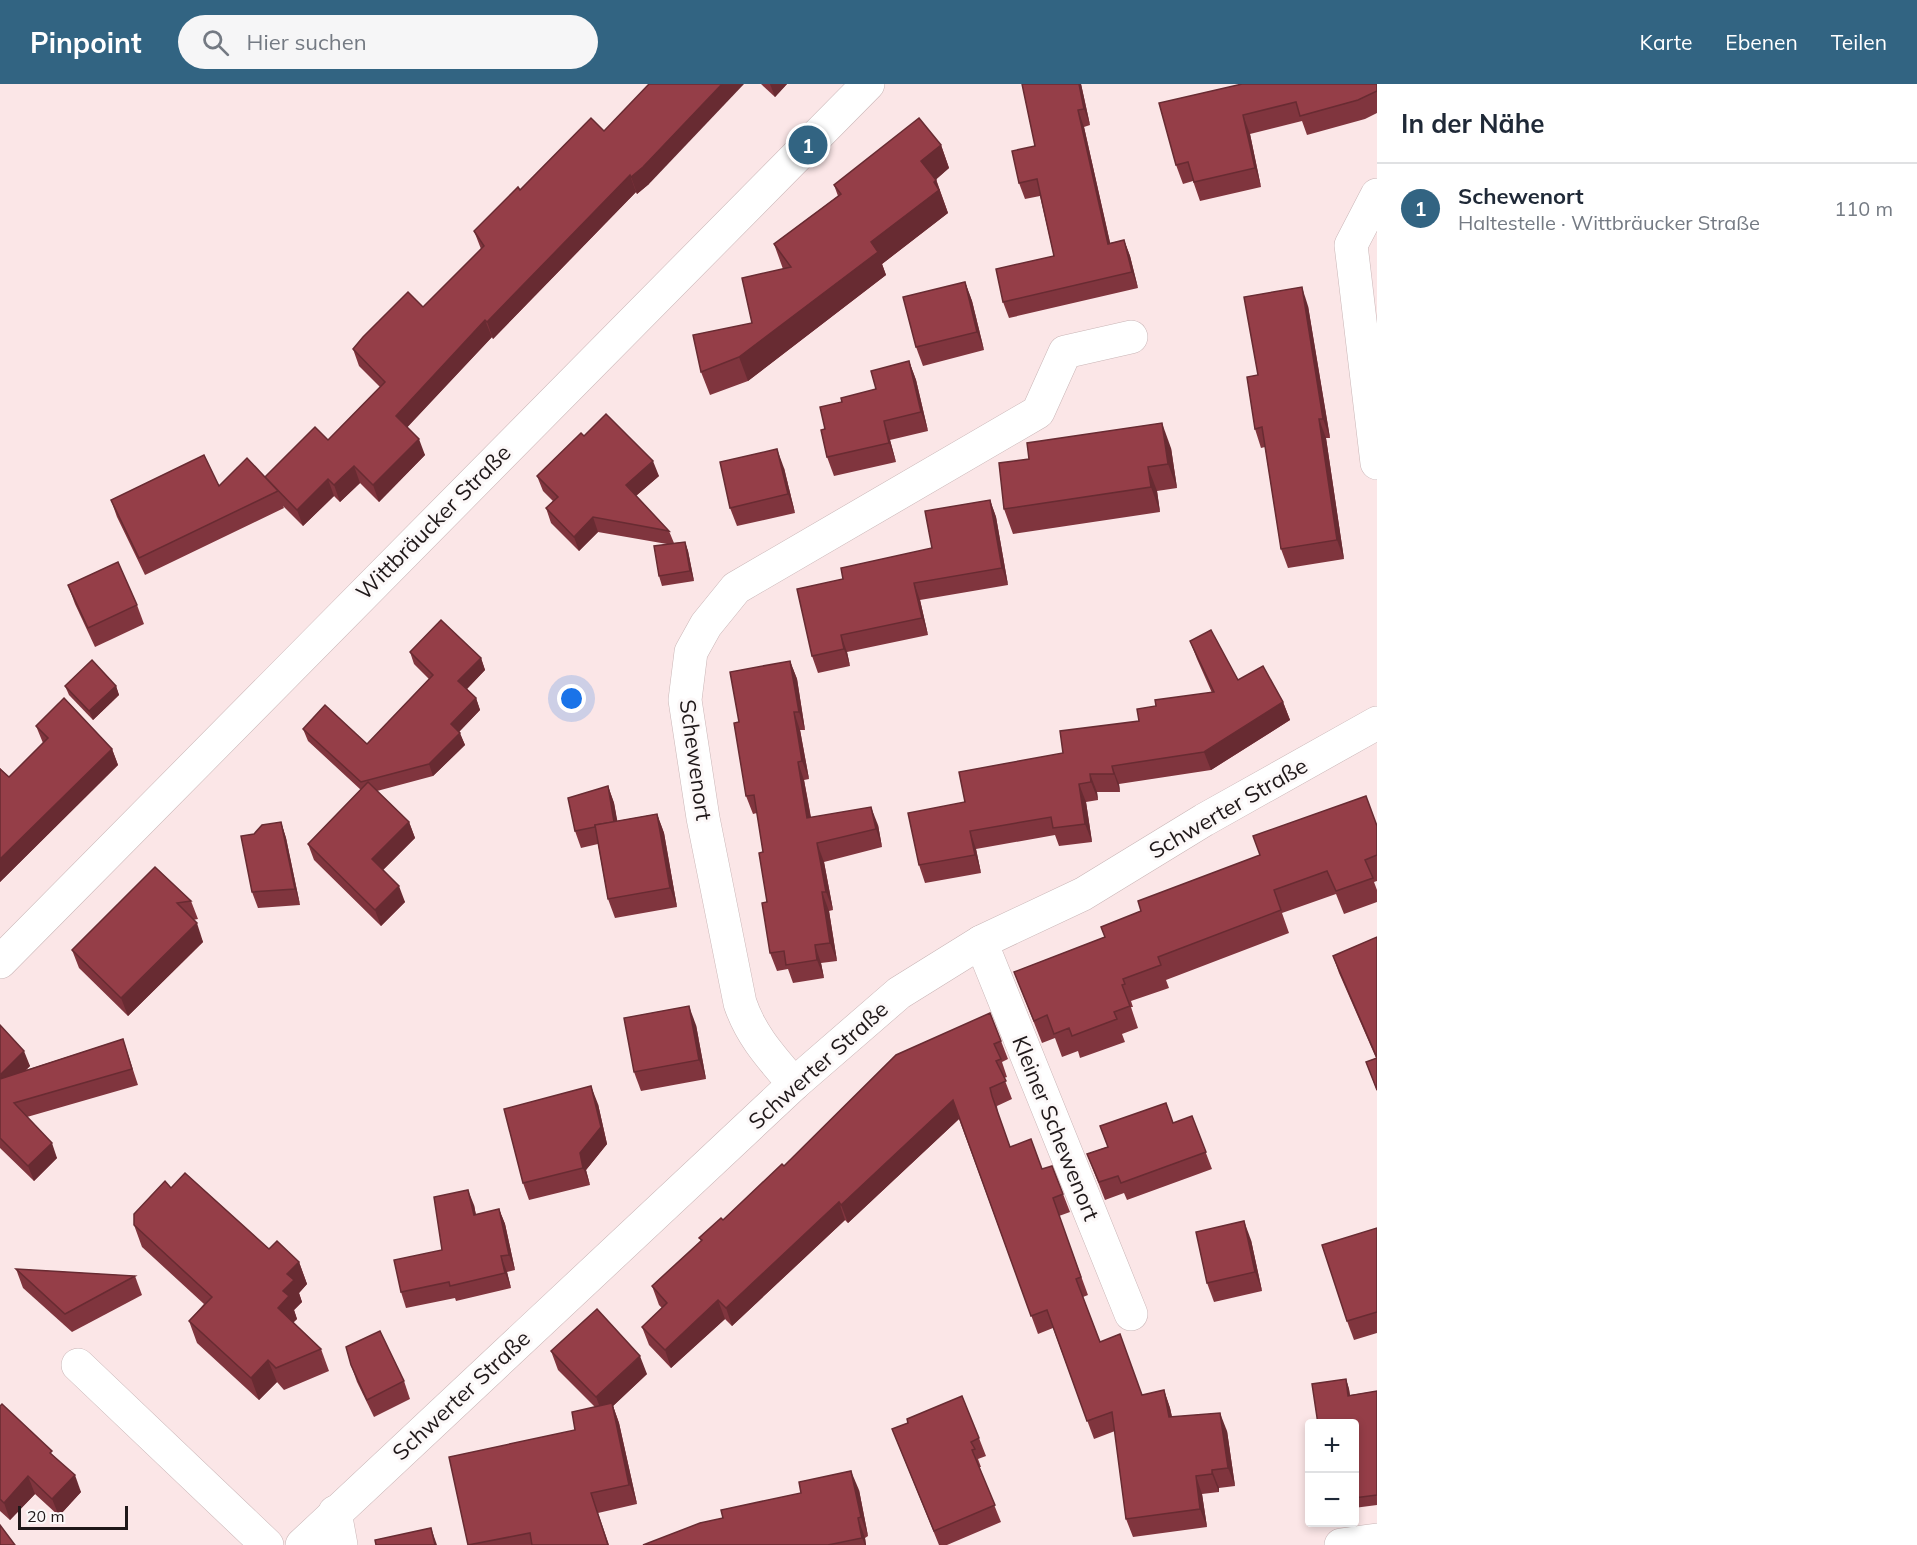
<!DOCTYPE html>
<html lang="de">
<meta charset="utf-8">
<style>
:root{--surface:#fff;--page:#f6f6f7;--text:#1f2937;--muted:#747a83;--line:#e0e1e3;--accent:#326482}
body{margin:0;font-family:Mulish,sans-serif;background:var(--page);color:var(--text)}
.controls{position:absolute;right:18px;bottom:18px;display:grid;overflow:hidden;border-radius:6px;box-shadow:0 3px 9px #0003}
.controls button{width:54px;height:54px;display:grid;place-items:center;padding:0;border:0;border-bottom:2px solid var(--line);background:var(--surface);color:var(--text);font:30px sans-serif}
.scale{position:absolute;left:18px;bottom:15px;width:110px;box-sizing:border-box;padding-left:6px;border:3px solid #1f1819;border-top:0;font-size:16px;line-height:21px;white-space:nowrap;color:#1f1819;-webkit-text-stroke:4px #fcf8f8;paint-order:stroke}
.you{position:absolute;left:572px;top:615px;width:21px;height:21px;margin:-15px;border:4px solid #fff;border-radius:50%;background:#1a73e8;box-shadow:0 0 0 9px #1a73e833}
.badge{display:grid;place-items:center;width:39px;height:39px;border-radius:50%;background:var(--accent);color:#fff;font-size:20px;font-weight:700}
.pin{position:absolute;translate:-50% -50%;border:3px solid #fff;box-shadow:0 2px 6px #0006}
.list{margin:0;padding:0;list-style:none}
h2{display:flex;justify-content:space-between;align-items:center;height:78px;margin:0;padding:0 24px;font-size:26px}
h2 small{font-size:20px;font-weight:400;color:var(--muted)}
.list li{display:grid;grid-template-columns:39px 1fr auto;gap:18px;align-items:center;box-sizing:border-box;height:90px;padding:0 24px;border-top:2px solid var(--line)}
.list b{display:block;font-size:22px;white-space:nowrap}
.list p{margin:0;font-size:20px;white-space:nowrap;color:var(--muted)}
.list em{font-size:20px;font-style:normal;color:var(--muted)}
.icon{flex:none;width:33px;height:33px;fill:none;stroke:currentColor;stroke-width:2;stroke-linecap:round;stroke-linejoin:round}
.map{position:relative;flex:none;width:1377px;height:1461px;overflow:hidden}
header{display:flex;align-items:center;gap:36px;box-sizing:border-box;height:84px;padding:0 30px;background:var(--accent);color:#fff}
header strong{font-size:28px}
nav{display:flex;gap:33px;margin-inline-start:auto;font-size:21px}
.search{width:420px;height:54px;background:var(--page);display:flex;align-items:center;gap:15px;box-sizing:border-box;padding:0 21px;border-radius:33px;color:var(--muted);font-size:22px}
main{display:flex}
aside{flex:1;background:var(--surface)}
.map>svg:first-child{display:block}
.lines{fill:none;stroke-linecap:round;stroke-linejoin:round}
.minor-casing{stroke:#c9b5b6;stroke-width:34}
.major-casing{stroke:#c9b5b6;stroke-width:34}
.minor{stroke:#fff;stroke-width:33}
.major{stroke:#fff;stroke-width:33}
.wall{fill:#80353e}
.shaded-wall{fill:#682b32}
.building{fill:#953e48;stroke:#682b32;stroke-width:1.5}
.labels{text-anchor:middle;stroke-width:6;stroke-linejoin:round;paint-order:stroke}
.street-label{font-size:22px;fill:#1f1819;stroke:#fcf8f8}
</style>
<header>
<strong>Pinpoint</strong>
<div class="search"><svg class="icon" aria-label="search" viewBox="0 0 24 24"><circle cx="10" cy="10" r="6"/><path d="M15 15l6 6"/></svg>Hier suchen</div>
<nav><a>Karte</a><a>Ebenen</a><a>Teilen</a></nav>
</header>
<main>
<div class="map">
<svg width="1377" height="1461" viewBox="0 0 1377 1461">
<rect width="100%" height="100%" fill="#fbe6e7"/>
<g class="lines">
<defs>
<g id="minor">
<path d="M1377,111l-26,50 26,218"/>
<path d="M981,858l150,372"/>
<path d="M794,1000c-22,-26 -43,-48 -54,-81l-37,-185 -18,-118 6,-48 15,-27 30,-37 302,-176 27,-60 66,-15"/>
<path d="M78,1281l189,180"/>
<path d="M335,1428l6,33"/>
<path d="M302,1461l492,-461 105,-91 82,-51 102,-48 121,-74 173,-97"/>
<path d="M1341,1461l36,-5"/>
</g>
<path id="major" d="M0,878l868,-878"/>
</defs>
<use href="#minor" class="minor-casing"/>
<use href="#major" class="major-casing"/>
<use href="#minor" class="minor"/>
<use href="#major" class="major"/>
</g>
<g class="wall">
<path d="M761,0h26l-12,13z"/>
<path d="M1022,0h59l9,41 -6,2 26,116 14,-3 6,16 8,32 -129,30 -6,-16 51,-46 -14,-60 -15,3 -6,-16 16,-37z"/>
<path d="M1242,0h135v29l-12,6 -58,16 -5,-14 -52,13 11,53 -61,14 -7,-20 -10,3 -7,-19z"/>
<path d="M591,34l58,66 -12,10 -1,-2 -143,147 -1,-2 -85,90 18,28 -46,47 -19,-19 -20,19 -6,-6 -31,30 -20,-20 1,2 -139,67 -28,-58 -6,-17 108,-14 46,-8 63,-38 52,-53 -21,-21 -6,-17 70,-42 58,-58 -7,-18 46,-41z"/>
<path d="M941,61l8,23 -13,11 12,34 -66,51 4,11 -138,106 -38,14 -9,-23 51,-49 31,-54 -9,-25 64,-48 -4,-11z"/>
<path d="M965,198l7,19 12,49 -61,16 -7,-19z"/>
<path d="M1308,222l22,132h-4l18,121 -56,9 -7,-19 -16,-102 -4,1 -6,-19 3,-54z"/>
<path d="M909,277l7,19 12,51 -38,9 6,22 -62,14 -7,-19 -2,-28 17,-27 34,-13z"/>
<path d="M584,352l75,40 -23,20 33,35 5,12 11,-1 3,9 6,30 -32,5 -3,-10 8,-32 -69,-12 -19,19 -28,-28 -5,-15 7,-7 -10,-10 -6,-15z"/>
<path d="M1171,364l6,40 -20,3 3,21 -147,22 -9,-25z"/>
<path d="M784,384l11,45 -58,13 -7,-18z"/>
<path d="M990,416l6,17 12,68 -88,15 8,35 -81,17 3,14 -32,7 -6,-17 31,-77 89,-31z"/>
<path d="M68,501l69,20 7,19 -49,23 -20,-43z"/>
<path d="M1190,557l48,39 45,22 7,18 -79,50 -92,14 1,8h-23l1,8 -12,2 6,40 -33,4 -4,-11 -79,14 5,24 -56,10 -6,-18 46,-63 98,-49 76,-32 17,-15 56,-13 -15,-34z"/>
<path d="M410,568l71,6 4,12 -18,19 9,9 4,12 -21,22 6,13 -32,31 -56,15 32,31 6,16 -32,32 22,32 -24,24 -67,-66 -6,-16 53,-54 -53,-49 -5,-12 64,15 62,-65 -15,-15z"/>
<path d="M790,577l7,18 8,51h-5l9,49 -5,1 7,37 67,8 4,22 -58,15 9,48 -4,1 8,50 -16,2 3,15 -31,5 -5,-14 -11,2 -7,-18 -7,-101 -6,-39 -4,1 -7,-18 -7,-74z"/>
<path d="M65,602h51l3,9 -26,25 -24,-25z"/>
<path d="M36,642l76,23 6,16 -118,117v-114l9,9 34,-34z"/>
<path d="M608,702l6,17 3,18 40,-7 7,19 13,74 -62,11 -7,-19 -10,-55 -17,4 -6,-17z"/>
<path d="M281,738l5,16 14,67 -42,3 -6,-16 2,-58z"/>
<path d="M1377,742v55l-3,1 3,8v12l-33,12 -8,-20 -54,19 7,20 -123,47 3,8 -38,13 2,6h-2l7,21 -16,6 3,8 -45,16 -2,-7 -16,6 -7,-19 -13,5 -28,-71 91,-35z"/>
<path d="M155,783l36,34 7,18 -5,1 10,22 -75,74 -49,-48 -7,-18z"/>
<path d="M1377,853v154l-11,-29 10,-4 -37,-85 -6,-17z"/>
<path d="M0,941l30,41 -4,4 97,-31 15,46 -111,32 30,41 -23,23 -34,-33z"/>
<path d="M696,941l10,54 -65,12 -7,-19z"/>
<path d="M1001,957l7,18 -6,3 5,15 -3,1 8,21 -15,7 1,8 12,33 32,22 21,25 7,18 -11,4 29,79 -5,2 17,45 42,53 22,-5 6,18 2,9 55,14 8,55 -16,2v4l-17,2 5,33 -74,10 -7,-18 -11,-88 -21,8 -41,-111 -15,6 -79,-215 -111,104 -3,-3 -113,106 -7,-7 -54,49 -22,-23 -7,-18 20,-19 -3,-3 -7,-19 49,-45 -2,-3 24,-18 61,-54 112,-111z"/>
<path d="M598,1020l9,40 -21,26 4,15 -61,15 -6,-17z"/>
<path d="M1192,1032l20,53 -85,31 -3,-7 -19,7 -18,-46z"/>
<path d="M171,1104l98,61 30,13 8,22 -8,9 3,9 -8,8 3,9 -4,3 28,27 8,22 -45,19 -7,-8 -18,18 -62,-57 -8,-22 15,-17 -62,-57 -8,-22z"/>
<path d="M474,1121l2,10 23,-6 6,15 10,46 -8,2 4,16 -55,13 -1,-3 -49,10 -5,-16 41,-42z"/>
<path d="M1377,1144v105l-23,7 -7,-19z"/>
<path d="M1251,1156l11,51 -48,11 -7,-19z"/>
<path d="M16,1185l119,7 7,19 -70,37 -49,-44z"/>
<path d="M551,1267l96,23 -34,32 6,17 18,81 -39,9 11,32h-141l107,-115 20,-23 -37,-37z"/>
<path d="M351,1281l53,16 6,18 -36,18 -17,-35z"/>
<path d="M1346,1295l3,10 1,6 27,-4v114l-23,3v-84z"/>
<path d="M0,1322l54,50 27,36 -22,24 -24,-22 -25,26 -10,-9z"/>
<path d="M892,1345l87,9 7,18 -8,3 3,8h-2l22,55 -54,23h-8z"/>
<path d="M859,1406l9,46 -3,2 1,7h-223z"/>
</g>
<g class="shaded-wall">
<path d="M722,0h22l-95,100 -12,10 -6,-17z"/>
<path d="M770,0h17l-12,13z"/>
<path d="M1079,0h2l9,41 -6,-16z"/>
<path d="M1078,26l6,17 30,133 -6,-16z"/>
<path d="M1243,31l7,19 11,53 -6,-19z"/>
<path d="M941,61l8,23 -19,17 -9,-24z"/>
<path d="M630,91l6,17 -143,147 -6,-17z"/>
<path d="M936,96l12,33 -66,51 4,11 -138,106 -9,-24 132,-115z"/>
<path d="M1124,156l6,16 8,32 -6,-16z"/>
<path d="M965,198l7,19 12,49 -7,-18z"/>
<path d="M1302,203l6,19 22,132 -7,-19z"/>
<path d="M485,236l7,17 -90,96 -6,-17z"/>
<path d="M909,277l7,19 12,51 -7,-19z"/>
<path d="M1319,335l7,19 18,121 -7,-19z"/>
<path d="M884,337l6,19 6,22 -7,-19z"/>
<path d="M1162,339l9,25 6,40 -9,-24z"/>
<path d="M419,355l6,16 -46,47 -6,-17z"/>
<path d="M777,365l7,19 11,45 -7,-19z"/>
<path d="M653,377l6,15 -28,24 -5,-15z"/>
<path d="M354,382l6,17 -20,19 -6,-17z"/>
<path d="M1148,383l9,24 3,21 -9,-25z"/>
<path d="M328,395l6,17 -31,30 -6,-16z"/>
<path d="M990,416l6,17 12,68 -6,-17z"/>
<path d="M593,433l5,15 -19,19 -5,-14z"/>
<path d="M685,458l3,9 6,30 -4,-10z"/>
<path d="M914,499l6,17 8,35 -6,-17z"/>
<path d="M841,551l6,17 3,14 -6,-17z"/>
<path d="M481,574l4,12 -22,23 -5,-12z"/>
<path d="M790,577l7,18 8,51 -6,-18z"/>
<path d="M116,602l3,9 -26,25 -4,-9z"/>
<path d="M476,614l4,12 -25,26 -4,-12z"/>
<path d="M1283,618l7,18 -79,50 -7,-18z"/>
<path d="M794,628l6,18 9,49 -7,-18z"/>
<path d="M460,649l5,12 -32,31 -4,-12z"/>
<path d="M112,665l6,16 -118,117v-23z"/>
<path d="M798,678l6,18 10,56 -7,-18z"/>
<path d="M1112,682l7,18 1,8 -6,-18z"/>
<path d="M1090,690l7,18 1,8 -7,-18z"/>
<path d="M1079,700l7,18 6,40 -7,-18z"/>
<path d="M608,702l6,17 7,37 -6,-16z"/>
<path d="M871,723l7,18 4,22 -6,-18z"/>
<path d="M657,730l7,19 13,74 -7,-19z"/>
<path d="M281,738l5,16 14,67 -5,-16z"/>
<path d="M409,738l6,16 -37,37 -6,-16z"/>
<path d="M970,747l6,18 5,24 -6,-18z"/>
<path d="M817,759l7,19 9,48 -7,-18z"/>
<path d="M399,802l6,16 -24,24 -6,-16z"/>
<path d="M822,808l7,19 8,50 -7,-18z"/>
<path d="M197,839l6,19 -75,74 -7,-18z"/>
<path d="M815,861l6,18 3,15 -7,-18z"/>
<path d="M689,922l7,19 10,54 -7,-19z"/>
<path d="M24,967l6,15 -30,30v-21z"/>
<path d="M591,1002l7,18 9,40 -21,26 4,15 -7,-17 -3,-15z"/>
<path d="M953,1016l6,19 -111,104 -7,-18z"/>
<path d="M52,1059l5,15 -23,23 -6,-15z"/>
<path d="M468,1106l6,15 5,26 -5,-16z"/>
<path d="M839,1118l6,18 -113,106 -6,-18z"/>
<path d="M499,1125l6,15 10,46 -6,-15z"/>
<path d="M1244,1137l7,19 11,51 -7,-19z"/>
<path d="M501,1172l6,16 4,16 -6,-15z"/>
<path d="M299,1178l8,22 -8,9 3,9 -8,8 3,9 -11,11 -8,-22 9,-34z"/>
<path d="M718,1216l7,19 -54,49 -6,-18z"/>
<path d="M640,1272l7,18 -34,32 6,17 18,81 -41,-107z"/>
<path d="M268,1276l9,22 -18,18 -8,-22z"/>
<path d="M1346,1295l3,10 2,16 -3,-9z"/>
<path d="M1164,1306l6,18 6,27 -7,-18z"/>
<path d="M1220,1329l7,18 8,55 -7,-18z"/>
<path d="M1212,1386l7,18v4l-7,-18z"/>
<path d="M851,1387l8,19 9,46 -7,-19z"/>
<path d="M75,1391l6,17 -22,24 -7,-17z"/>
<path d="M28,1392l7,18 -25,26 -6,-17z"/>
<path d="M1196,1392l6,18 5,33 -7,-18z"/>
<path d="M858,1434l7,20 1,7h-1l-3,-7z"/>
<path d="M431,1444l6,17h-2z"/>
</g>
<g class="building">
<path d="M649,0h73l-79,83 -12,10 -1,-2 -143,147 -2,-2 -89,96 23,23 -46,46 -19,-19 -20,19 -6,-6 -31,31 -32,-33 50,-50 13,13 57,-58 -32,-33 10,-12 45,-45 15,15 61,-61 -10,-15 44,-44 2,3 71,-72 13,13z"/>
<path d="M1022,0h57l5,25 -6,1 30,134 16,-4 8,32 -129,30 -7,-33 58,-13 -17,-77 -18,4 -7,-32 23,-5z"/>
<path d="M1242,0h135v7l-19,9 -58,16 -4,-14 -53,13 12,53 -61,14 -6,-20 -12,3 -17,-62z"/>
<path d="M919,34l22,27 -20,16 15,19 -2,2 5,8 -68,52 7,10 -139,105 -38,15 -8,-37 59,-12 -10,-45 49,-11 -17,-23 67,-50 -7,-9z"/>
<path d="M965,198l12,50 -61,15 -13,-50z"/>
<path d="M1302,203l21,132h-4l18,121 -56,9 -19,-122 -7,2 -8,-52 11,-2 -14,-78z"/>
<path d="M909,277l12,51 -37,9 5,22 -62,14 -6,-27 4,-1 -5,-22 22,-5 -1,-4 35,-9 -5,-18z"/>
<path d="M606,330l47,47 -27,24 43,46 -76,-14 -19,20 -28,-29 12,-11 -21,-21 44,-43 3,3z"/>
<path d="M1162,339l6,41 -20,3 3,20 -147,22 -5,-46 30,-4 -2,-16z"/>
<path d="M777,365l11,45 -58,14 -10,-46z"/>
<path d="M204,371l15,31 28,-28 31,33 -139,67 -28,-58z"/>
<path d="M990,416l12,68 -88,15 8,35 -81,17 3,14 -32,7 -15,-67 46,-10 -2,-11 91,-20 -7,-37z"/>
<path d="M685,458l5,29 -31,5 -5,-30z"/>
<path d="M118,478l19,43 -49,23 -20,-43z"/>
<path d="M441,536l40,38 -23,23 18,17 -25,26 9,9 -31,31 -68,18 -58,-53 22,-24 42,39 66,-69 -23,-23z"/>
<path d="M1211,546l27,50 25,-14 20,36 -79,50 -92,14 2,8h-24l1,8 -12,2 6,40 -32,4 -2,-11 -81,14 5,24 -56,10 -11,-52 57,-11 -6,-30 104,-19 -3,-22 79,-10 -2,-12 19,-3 -1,-6 59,-8 -24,-51z"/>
<path d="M92,576l24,26 -27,25 -24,-25z"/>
<path d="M790,577l9,51h-5l8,49 -4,1 9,56 64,-11 5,22 -59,14 9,49h-4l8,51 -15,2 2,15 -31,5 -2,-14 -14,2 -8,-50 5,-1 -8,-49 4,-1 -9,-57 -8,1 -12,-73 5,-1 -9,-50z"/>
<path d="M64,614l48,51 -112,110v-90l9,8 39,-39 -12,-12z"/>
<path d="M368,698l41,40 -37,37 27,27 -24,24 -67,-66z"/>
<path d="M608,702l6,36 -19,3v2l-20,4 -7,-33z"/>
<path d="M1366,712l11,30v29l-12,5 8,18 -37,13 -9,-20 -53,19 7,20 -123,47 3,8 -38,14 2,5 -3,1 8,21 -16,6 3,7 -45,17 -3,-8 -15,6 -7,-19 -13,6 -20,-49 91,-35 -4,-10 40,-16 -3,-10 122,-46 -7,-19z"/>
<path d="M657,730l13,74 -62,11 -13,-74z"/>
<path d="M281,738l14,67 -43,3 -11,-56 13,-2 8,-9z"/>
<path d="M155,783l36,34 -14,2 20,20 -76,75 -49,-48z"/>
<path d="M1377,853v121l-44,-102z"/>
<path d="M689,922l10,54 -65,12 -10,-54z"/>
<path d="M990,929l11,28 -7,3 7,15 -5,2 10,20 -16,7 2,8 18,51 21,-8 11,30 10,-3 11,28 -10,4 28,79 -5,2 24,63 20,-8 22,61 22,-5 5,27 51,-4 8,55 -16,2v4l-16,2 4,33 -74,10 -14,-107 -25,9 -40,-111 -16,6 -78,-216 -112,105 -2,-3 -113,106 -8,-8 -53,50 -23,-23 25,-24 -15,-17 50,-46 -3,-2 22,-20 2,2 59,-56 2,2 112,-111z"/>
<path d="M0,941l24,26 -24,24z"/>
<path d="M123,955l9,30 -118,34 38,40 -24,23 -28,-28v-59z"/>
<path d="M1377,974v32l-11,-28z"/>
<path d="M591,1002l10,41 -21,26 3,15 -60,15 -19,-74z"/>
<path d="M1166,1019l7,20 19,-7 14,36 -85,31 -3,-7 -19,6 -12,-28 21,-7 -8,-21z"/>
<path d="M185,1089l84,76 8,-8 22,21 -12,12 7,6 -11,11 6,5 -11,12 43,41 -45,19 -8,-8 -17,18 -62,-57 23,-24 -78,-72v-11l31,-33 6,7z"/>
<path d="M468,1106l6,25 25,-6 10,46 -8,1 4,17 -55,13 -1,-4 -48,10 -7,-32 48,-10 -8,-53z"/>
<path d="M1244,1137l11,51 -48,11 -11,-51z"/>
<path d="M1377,1144v84l-30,9 -25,-76z"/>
<path d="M16,1185l119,7 -70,38z"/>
<path d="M597,1225l43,47 -44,41 -45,-46z"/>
<path d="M380,1247l24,50 -37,19 -16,-35 -5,-18z"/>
<path d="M1346,1295l2,17 29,-5v104l-23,3v-74h-36l-6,-40z"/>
<path d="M962,1312l17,42 -8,4 4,7 -3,1 23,55 -61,26 -42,-102 16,-6 -1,-4z"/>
<path d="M612,1319l17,82 -38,8 17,52h-76l-2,-12 -62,12 -19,-88 126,-27 -3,-18z"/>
<path d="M2,1320l50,47 -2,2 25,22 -23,24 -24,-23 -24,27 -4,-4v-93z"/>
<path d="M851,1387l10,46 -3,1 4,20 -34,7h-185l57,-22 23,-5 -2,-8 80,-17 -2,-11z"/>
<path d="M0,1441l15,20h-15z"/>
<path d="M431,1444l4,17h-59l-1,-5z"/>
</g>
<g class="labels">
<g class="street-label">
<text transform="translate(433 438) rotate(-45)" y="8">Wittbräucker Straße</text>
<text transform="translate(696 676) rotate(82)" y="8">Schewenort</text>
<text transform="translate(1228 724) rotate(-30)" y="8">Schwerter Straße</text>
<text transform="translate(818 981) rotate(-42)" y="8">Schwerter Straße</text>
<text transform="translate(1056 1044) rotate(68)" y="8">Kleiner Schewenort</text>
<text transform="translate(461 1311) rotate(-43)" y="8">Schwerter Straße</text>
</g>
</g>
</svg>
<div class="controls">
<button>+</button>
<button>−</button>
</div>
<div class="scale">20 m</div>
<div class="you"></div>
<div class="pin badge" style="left:808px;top:61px">1</div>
</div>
<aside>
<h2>In der Nähe<small></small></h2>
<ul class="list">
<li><span class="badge">1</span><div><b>Schewenort</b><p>Haltestelle · Wittbräucker Straße</p></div><em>110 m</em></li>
</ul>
</aside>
</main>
